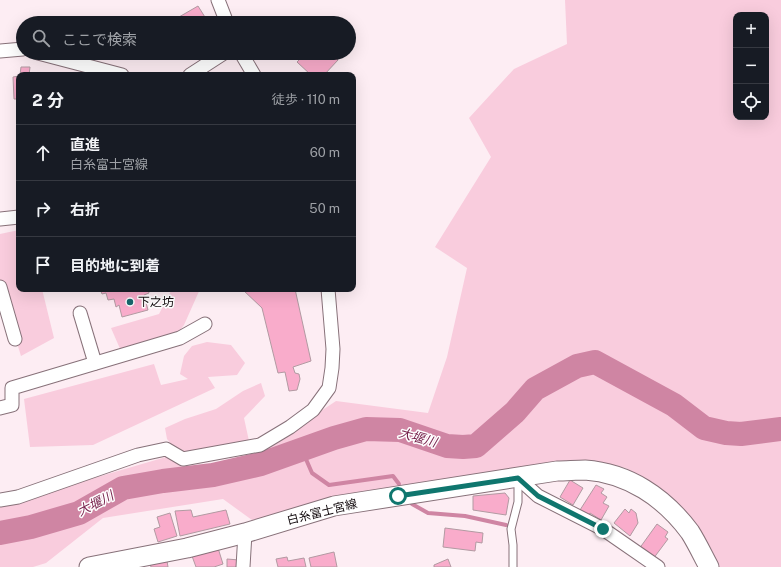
<!DOCTYPE html>
<html lang="ja">
<meta charset="utf-8">
<style>
:root{--surface:#171b24;--page:#20242c;--text:#f1f3f6;--muted:#9ea1a6;--line:#363941}
body{margin:0;font-family:"Public Sans","Noto Sans JP",sans-serif;background:var(--page);color:var(--text)}
.controls{position:absolute;right:12px;top:12px;display:grid;overflow:hidden;border-radius:8px;box-shadow:0 4px 16px #0002}
.controls button{width:36px;height:36px;display:grid;place-items:center;padding:0;border:0;border-bottom:1px solid var(--line);background:var(--surface);color:var(--text);font:20px sans-serif}
.stop{position:absolute;width:12px;height:12px;margin:-9px;border:3px solid #0f766e;border-radius:50%;background:#fff}
.stop.end{background:#0f766e;border-color:#fff;box-shadow:0 1px 4px #0008}
.list{margin:0;padding:0;list-style:none}
h2{display:flex;justify-content:space-between;align-items:center;height:52px;margin:0;padding:0 16px;font-size:17px}
h2 small{font-size:13px;font-weight:400;color:var(--muted)}
.list li{display:grid;grid-template-columns:26px 1fr auto;gap:12px;align-items:center;box-sizing:border-box;height:56px;padding:0 16px;border-top:1px solid var(--line)}
.list b{display:block;font-size:15px;white-space:nowrap}
.list p{margin:0;font-size:13px;white-space:nowrap;color:var(--muted)}
.list em{font-size:13px;font-style:normal;color:var(--muted)}
.icon{flex:none;width:22px;height:22px;fill:none;stroke:currentColor;stroke-width:2;stroke-linecap:round;stroke-linejoin:round}
.map{position:relative;flex:none;width:781px;height:567px;overflow:hidden}
.search{position:absolute;background:var(--surface);box-shadow:0 4px 16px #0002;left:16px;top:16px;width:340px;height:44px;display:flex;align-items:center;gap:10px;box-sizing:border-box;padding:0 14px;border-radius:22px;color:var(--muted);font-size:15px}
.panel{position:absolute;background:var(--surface);box-shadow:0 4px 16px #0002;left:16px;top:72px;width:340px;height:220px;border-radius:8px}
.map>svg:first-child{display:block}
.green{fill:#f9ccdd;fill-rule:evenodd}
.lines{fill:none;stroke-linecap:round;stroke-linejoin:round}
.stream{stroke:#cf85a3;stroke-width:4}
.river{stroke:#cf85a3;stroke-width:24}
.building{fill:#f9accb;stroke:#b29aa2}
.lane-casing{stroke:#877179;stroke-width:9}
.street-casing{stroke:#877179;stroke-width:15}
.secondary-casing{stroke:#877179;stroke-width:21}
.lane{stroke:#fff;stroke-width:7}
.street{stroke:#fff;stroke-width:13}
.secondary{stroke:#fff;stroke-width:19}
.route{stroke:#0f766e;stroke-width:5}
.poi-dot{fill:#19666d;stroke:#fff;stroke-width:1.5}
.labels{text-anchor:middle;stroke-width:3;stroke-linejoin:round;paint-order:stroke}
.poi-label{font-size:12px;fill:#130b0e;stroke:#fff;text-anchor:start}
.street-label{font-size:12px;fill:#130b0e;stroke:#fff}
.water-label{font-size:13px;font-style:italic;fill:#761f4a;stroke:#fff}
</style>
<div class="map">
<svg width="781" height="567" viewBox="0 0 781 567">
<rect width="100%" height="100%" fill="#fdedf3"/>
<g class="green">
<path d="M565,0h216v567h-73l-33,-65 -49,-34 -49,-8 -150,22 -175,38 -29,-21 -120,19 -57,45 -13,4h-33v-60l15,-6 151,-44 24,12 68,-16 78,-52 92,12 19,-56 20,-89 -32,-21 56,-90 -22,-39 45,-49 53,-25zM736,15h30v102h-30z"/>
<path d="M19,230v59h23l12,49 -33,18 -17,-55 -4,1v-68z"/>
<path d="M172,289h28l-16,36 -12,15 -51,11 -10,-23 48,-14z"/>
<path d="M207,342l24,3 14,18 -8,12 -29,2 7,11 -122,57 -63,2 -6,-48 130,-35 7,21 27,-6 -8,-5 4,-18 8,-10z"/>
<path d="M261,383l4,13 -21,22 5,23 -38,9 -33,2 -11,-13 -2,-11 20,-9 31,-10 27,-18z"/>
</g>
<g class="lines">
<g class="stream">
<path d="M302,450l10,23 17,12 64,-9 6,8"/>
<path d="M412,504l16,9 37,3 41,9"/>
</g>
<path class="river" d="M0,533l31,-6 48,-14 44,-25 40,-7 50,-6 48,-11 73,-26 32,-9 34,1 47,16 16,1 13,-1 39,-34 20,-23 42,-23 18,-4 79,43 30,23 22,5 15,1 40,-5"/>
</g>
<g class="building">
<path d="M198,6l10,16 -25,1 -4,-6z"/>
<path d="M306,53h10l6,5 5,-5h4l7,7 -14,15h-13l-14,-13z"/>
<path d="M21,67h9l-1,8h-9z"/>
<path d="M19,76v23h-5l-1,-22z"/>
<path d="M100,289h48l1,4 -5,2 4,15 -26,7 -3,-12 -3,2 -2,-8 -6,1 -2,-7 -4,1z"/>
<path d="M242,289h53l16,72 -18,6 2,6 4,1 1,5 -3,11 -8,1 -4,-19 -7,1 -16,-65z"/>
<path d="M570,480l13,8 -10,17 -13,-8z"/>
<path d="M596,485l8,4 -3,4 6,4 -4,6 6,3 -8,14 -11,-7 -1,2 -9,-5z"/>
<path d="M505,493l4,5 -3,17 -33,-5v-14z"/>
<path d="M625,509l4,4 2,-4 5,4 2,10 -8,13 -16,-13z"/>
<path d="M191,510l2,7 33,-7 4,14 -50,12 -5,-25z"/>
<path d="M170,513l7,23 -19,6 -4,-13 6,-2 -3,-10z"/>
<path d="M657,524l11,8 -3,5 3,2 -15,20 -14,-10z"/>
<path d="M445,528l38,5 -1,10 -6,-1 -1,9 -32,-4z"/>
<path d="M218,548l5,16 -9,3h-18l-4,-11z"/>
<path d="M334,552l3,15h-26l-2,-9z"/>
<path d="M287,557l1,4 16,-3 2,9h-28l-2,-8z"/>
<path d="M227,559l12,1 -1,7h-11z"/>
<path d="M448,559l3,8h-17v-2z"/>
<path d="M167,561l1,6h-17l-1,-3z"/>
</g>
<g class="lines">
<defs>
<path id="lane" d="M513,567v-22l-2,-16 7,-27v-24"/>
<g id="street">
<path d="M218,0l9,23"/>
<path d="M0,51l23,-2"/>
<path d="M38,53l84,22"/>
<path d="M241,53l13,22"/>
<path d="M190,75l34,-22"/>
<path d="M0,219l19,-2"/>
<path d="M0,287l15,52"/>
<path d="M80,313l15,50"/>
<path d="M0,408l12,-3v-17l168,-50 25,-14"/>
<path d="M518,478l20,18 65,33 55,38"/>
<path d="M0,500l18,-3 120,-42 28,-6 17,10 77,-14 30,-18 23,-17 16,-22 3,-20 1,-19 -5,-60"/>
<path d="M243,567l2,-34"/>
</g>
<path id="secondary" d="M89,567l98,-19 58,-15 89,-27 223,-35c9,0 19,-1 28,-1 43,3 79,27 105,62 7,11 13,24 19,35"/>
</defs>
<use href="#lane" class="lane-casing"/>
<use href="#street" class="street-casing"/>
<use href="#secondary" class="secondary-casing"/>
<use href="#lane" class="lane"/>
<use href="#street" class="street"/>
<use href="#secondary" class="secondary"/>
</g>
<g class="lines">
<path class="route" d="M398,496l120,-18 20,18 65,33"/>
</g>
<circle class="poi-dot" cx="130" cy="302" r="4"/>
<g class="labels">
<g class="poi-label">
<text x="138" y="306">下之坊</text>
</g>
<g class="street-label">
<text transform="translate(322 512) rotate(-14)" y="4">白糸富士宮線</text>
</g>
<g class="water-label">
<text transform="translate(418 437) rotate(16)" y="5">大堰川</text>
<text transform="translate(95 503) rotate(-27)" y="5">大堰川</text>
</g>
</g>
</svg>
<div class="controls">
<button>+</button>
<button>−</button>
<button><svg class="icon" aria-label="locate" viewBox="0 0 24 24"><circle cx="12" cy="12" r="6"/><path d="M12 2v4M12 18v4M2 12h4M18 12h4"/></svg></button>
</div>
<div class="stop" style="left:398px;top:496px"></div>
<div class="stop end" style="left:603px;top:529px"></div>
<div class="search"><svg class="icon" aria-label="search" viewBox="0 0 24 24"><circle cx="10" cy="10" r="6"/><path d="M15 15l6 6"/></svg>ここで検索</div>
<section class="panel">
<h2>2 分<small>徒歩 · 110 m</small></h2>
<ul class="list">
<li><svg class="icon" aria-label="ahead" viewBox="0 0 24 24"><path d="M12 20V5M6 11l6-6 6 6"/></svg><div><b>直進</b><p>白糸富士宮線</p></div><em>60 m</em></li>
<li><svg class="icon" aria-label="right" viewBox="0 0 24 24"><path d="M7 20v-9h11M14 6l5 5-5 5"/></svg><div><b>右折</b></div><em>50 m</em></li>
<li><svg class="icon" aria-label="arrive" viewBox="0 0 24 24"><path d="M6 21V4h12l-3 4 3 4H6"/></svg><div><b>目的地に到着</b></div></li>
</ul>
</section>
</div>
